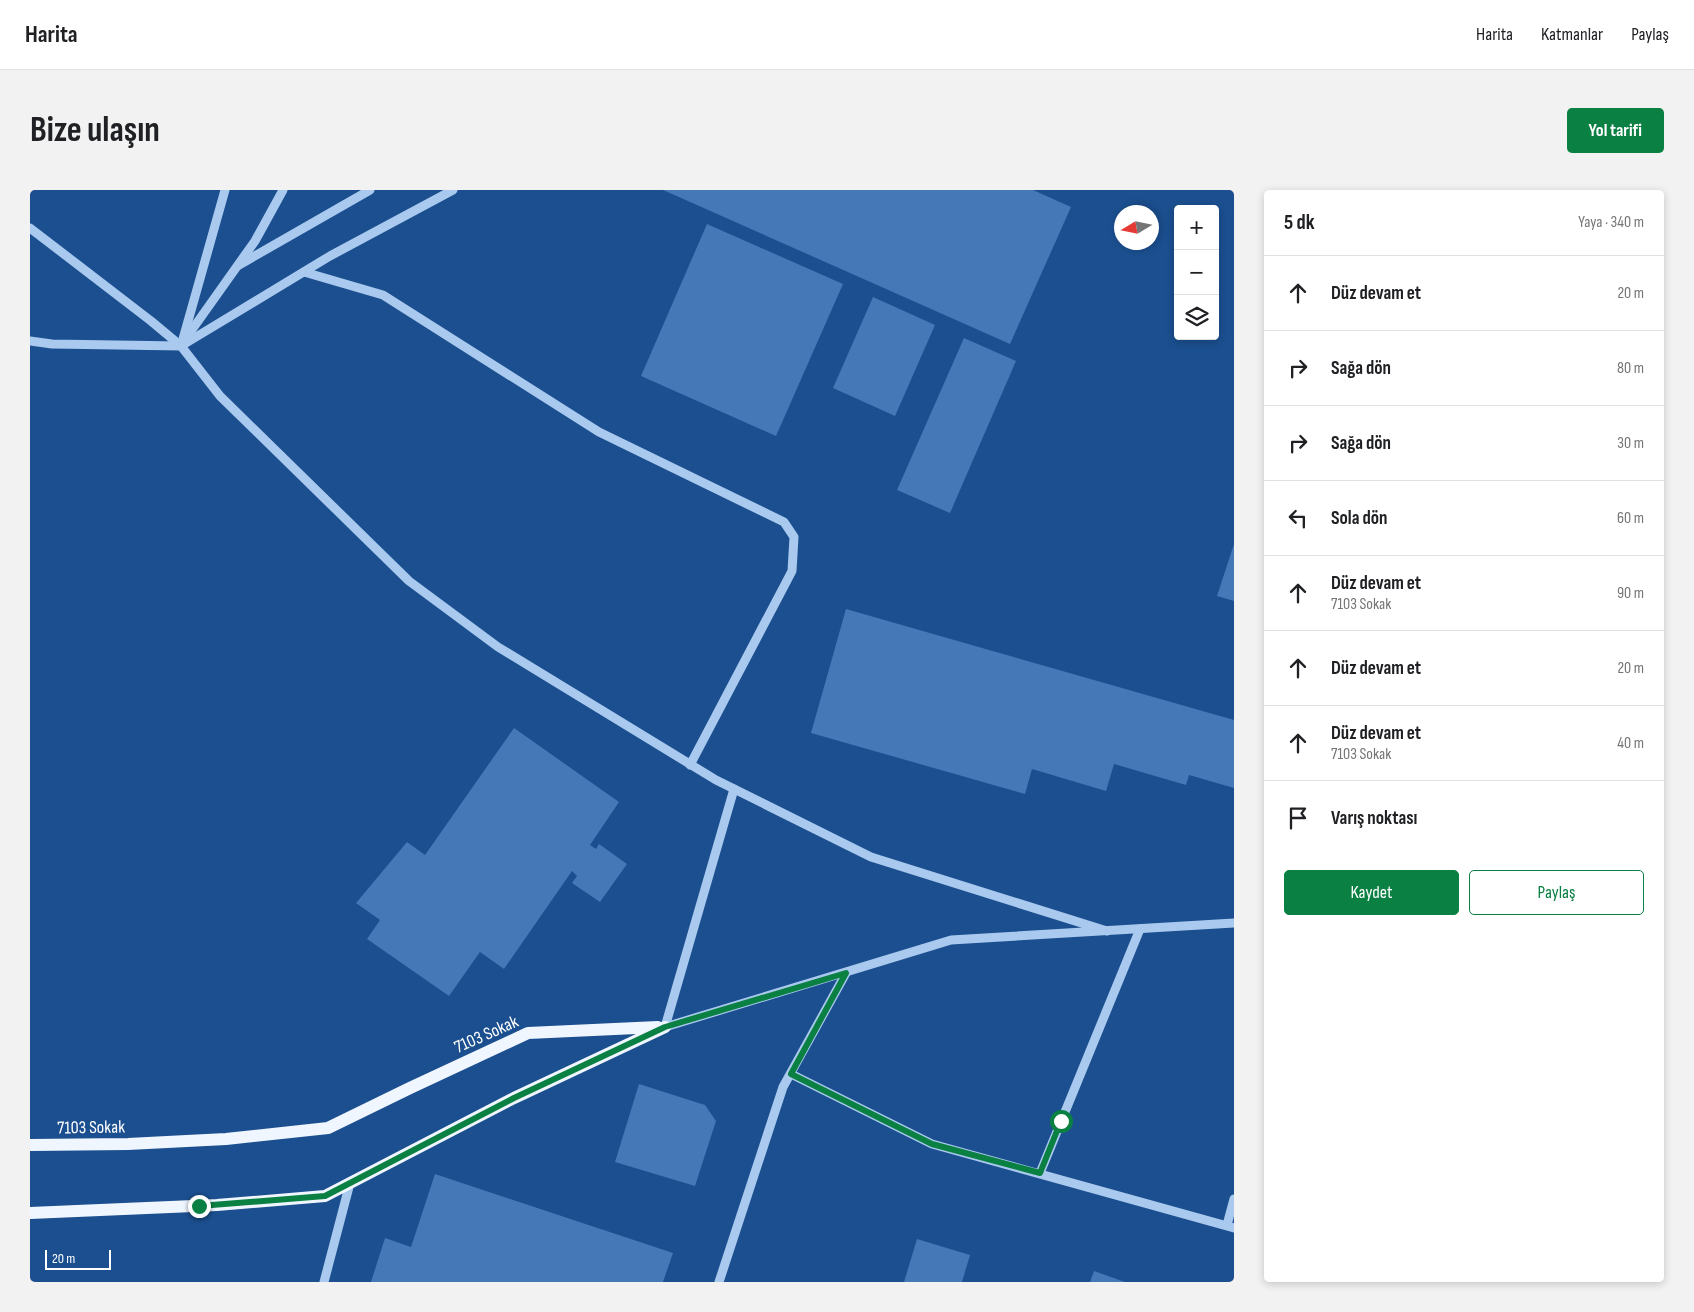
<!DOCTYPE html>
<html lang="tr">
<meta charset="utf-8">
<style>
:root{--surface:#fff;--page:#f2f2f2;--text:#202124;--muted:#757577;--line:#e0e0e0;--accent:#0b8043}
body{margin:0;font-family:"Sofia Sans Condensed",sans-serif;background:var(--page);color:var(--text)}
.controls{position:absolute;right:15px;top:15px;display:grid;overflow:hidden;border-radius:5px;box-shadow:0 2px 8px #0003}
.controls button{width:45px;height:45px;display:grid;place-items:center;padding:0;border:0;border-bottom:1px solid var(--line);background:var(--surface);color:var(--text);font:25px sans-serif}
.compass{position:absolute;left:1084px;top:15px;width:45px;height:45px;border-radius:50%;background:var(--surface);box-shadow:0 2px 8px #0003;rotate:260deg}
.scale{position:absolute;left:15px;bottom:12px;width:66px;box-sizing:border-box;padding-left:5px;border:2px solid #fff;border-top:0;font-size:14px;line-height:18px;white-space:nowrap;color:#fff;-webkit-text-stroke:4px #1b4f8f;paint-order:stroke}
.stop{position:absolute;width:15px;height:15px;margin:-11px;border:4px solid #0b8043;border-radius:50%;background:#fff}
.stop.end{background:#0b8043;border-color:#fff;box-shadow:0 1px 5px #0008}
.list{margin:0;padding:0;list-style:none}
h2{display:flex;justify-content:space-between;align-items:center;height:65px;margin:0;padding:0 20px;font-size:21px}
h2 small{font-size:16px;font-weight:400;color:var(--muted)}
.list li{display:grid;grid-template-columns:32px 1fr auto;gap:15px;align-items:center;box-sizing:border-box;height:75px;padding:0 20px;border-top:1px solid var(--line)}
.list b{display:block;font-size:19px;white-space:nowrap}
.list p{margin:0;font-size:16px;white-space:nowrap;color:var(--muted)}
.list em{font-size:16px;font-style:normal;color:var(--muted)}
.actions{display:flex;gap:10px;padding:15px 20px}
.actions a{flex:1;padding:11px 0;border:1px solid var(--accent);border-radius:5px;text-align:center;font-size:18px;color:var(--accent)}
.actions .main{background:var(--accent);color:#fff}
.icon{flex:none;width:28px;height:28px;fill:none;stroke:currentColor;stroke-width:2;stroke-linecap:round;stroke-linejoin:round}
.map{position:relative;flex:none;width:1204px;height:1092px;overflow:hidden;border-radius:5px}
header{display:flex;align-items:center;gap:30px;box-sizing:border-box;height:70px;padding:0 25px;background:var(--surface);border-bottom:1px solid var(--line)}
header strong{font-size:24px}
nav{display:flex;gap:28px;margin-inline-start:auto;font-size:18px}
.intro{display:flex;align-items:center;justify-content:space-between;box-sizing:border-box;height:120px;padding:0 30px}
h1{margin:0;font-size:35px}
.button{padding:12px 22px;border-radius:5px;background:var(--accent);color:#fff;font-size:18px;font-weight:700}
main{display:flex;gap:30px;padding:0 30px}
aside{flex:1;background:var(--surface);border-radius:5px;box-shadow:0 2px 8px #0003}
.map>svg:first-child{display:block}
.building{fill:#4478b7}
.lines{fill:none;stroke-linecap:round;stroke-linejoin:round}
.minor{stroke:#a9c9ee;stroke-width:9}
.major{stroke:#f0f6ff;stroke-width:12}
.route{stroke:#0b8043;stroke-width:6}
.labels{text-anchor:middle;stroke-width:4;stroke-linejoin:round;paint-order:stroke}
.street-label{font-size:18px;fill:#fff;stroke:#1b4f8f}
</style>
<header>
<strong>Harita</strong>
<nav><a>Harita</a><a>Katmanlar</a><a>Paylaş</a></nav>
</header>
<div class="intro"><h1>Bize ulaşın</h1><a class="button">Yol tarifi</a></div>
<main>
<div class="map">
<svg width="1204" height="1092" viewBox="0 0 1204 1092">
<rect width="100%" height="100%" fill="#1b4f8f"/>
<g class="building">
<path d="M633,0h370l38,17 -61,137z"/>
<path d="M677,34l136,60 -67,152 -135,-60z"/>
<path d="M843,107l62,28 -40,91 -62,-28z"/>
<path d="M934,148l52,23 -66,152 -53,-23z"/>
<path d="M1204,354v57l-17,-5z"/>
<path d="M816,419l388,111v68l-45,-13 -3,10 -72,-21 -8,27 -74,-22 -7,25 -214,-61z"/>
<path d="M484,538l105,74 -29,43 6,4 3,-5 28,20 -27,38 -28,-19 5,-7 -5,-5 -68,98 -24,-17 -31,44 -82,-57 13,-19 -24,-17 51,-61 18,13z"/>
<path d="M609,894l66,21 11,16 -21,65 -80,-24z"/>
<path d="M405,984l238,79 -10,29h-292l14,-44 26,9z"/>
<path d="M887,1049l53,16 -8,27h-58z"/>
<path d="M1064,1081l31,11h-35z"/>
</g>
<g class="lines">
<g class="minor">
<path d="M0,38l121,93 30,25 39,50 189,185 89,66 218,133 155,77 236,74"/>
<path d="M209,75l131,-75"/>
<path d="M274,82l79,23 216,137 185,90 10,15 -2,34 -102,194"/>
<path d="M153,149l42,-149"/>
<path d="M0,151l22,3 129,2 149,-90 123,-66"/>
<path d="M154,151l71,-100 28,-51"/>
<path d="M635,837l286,-87 283,-17"/>
<path d="M635,837l69,-238"/>
<path d="M761,884l141,70 302,84"/>
<path d="M1010,983l100,-244"/>
<path d="M1197,1035l7,-26"/>
<path d="M294,1092l26,-99"/>
<path d="M689,1092l64,-195 63,-114"/>
</g>
<g class="major">
<path d="M0,955l98,-1 98,-5 102,-11 82,-40 118,-55 130,-6"/>
<path d="M0,1023l187,-8 108,-9 189,-98 151,-71"/>
</g>
</g>
<g class="lines">
<path class="route" d="M169,1016l126,-10 189,-98 151,-71 181,-54 -55,101 141,70 108,29 21,-52"/>
</g>
<g class="labels">
<g class="street-label">
<text transform="translate(456 844) rotate(-24)" y="6">7103 Sokak</text>
<text transform="translate(61 937) rotate(-1)" y="6">7103 Sokak</text>
</g>
</g>
</svg>
<div class="controls">
<button>+</button>
<button>−</button>
<button><svg class="icon" aria-label="layers" viewBox="0 0 24 24"><path d="M12 4l9 5-9 5-9-5zM3 14l9 5 9-5"/></svg></button>
</div>
<svg class="compass" viewBox="-18 -18 36 36"><path d="M0-13l5 13h-10z" fill="#e53935"/><path d="M0 13l5-13h-10z" fill="#757577"/></svg>
<div class="scale">20 m</div>
<div class="stop" style="left:1031px;top:931px"></div>
<div class="stop end" style="left:169px;top:1016px"></div>
</div>
<aside>
<h2>5 dk<small>Yaya · 340 m</small></h2>
<ul class="list">
<li><svg class="icon" aria-label="ahead" viewBox="0 0 24 24"><path d="M12 20V5M6 11l6-6 6 6"/></svg><div><b>Düz devam et</b></div><em>20 m</em></li>
<li><svg class="icon" aria-label="right" viewBox="0 0 24 24"><path d="M7 20v-9h11M14 6l5 5-5 5"/></svg><div><b>Sağa dön</b></div><em>80 m</em></li>
<li><svg class="icon" aria-label="right" viewBox="0 0 24 24"><path d="M7 20v-9h11M14 6l5 5-5 5"/></svg><div><b>Sağa dön</b></div><em>30 m</em></li>
<li><svg class="icon" aria-label="left" viewBox="0 0 24 24"><path d="M17 20v-9H6M10 6l-5 5 5 5"/></svg><div><b>Sola dön</b></div><em>60 m</em></li>
<li><svg class="icon" aria-label="ahead" viewBox="0 0 24 24"><path d="M12 20V5M6 11l6-6 6 6"/></svg><div><b>Düz devam et</b><p>7103 Sokak</p></div><em>90 m</em></li>
<li><svg class="icon" aria-label="ahead" viewBox="0 0 24 24"><path d="M12 20V5M6 11l6-6 6 6"/></svg><div><b>Düz devam et</b></div><em>20 m</em></li>
<li><svg class="icon" aria-label="ahead" viewBox="0 0 24 24"><path d="M12 20V5M6 11l6-6 6 6"/></svg><div><b>Düz devam et</b><p>7103 Sokak</p></div><em>40 m</em></li>
<li><svg class="icon" aria-label="arrive" viewBox="0 0 24 24"><path d="M6 21V4h12l-3 4 3 4H6"/></svg><div><b>Varış noktası</b></div></li>
</ul>
<div class="actions"><a class="main">Kaydet</a><a>Paylaş</a></div>
</aside>
</main>
